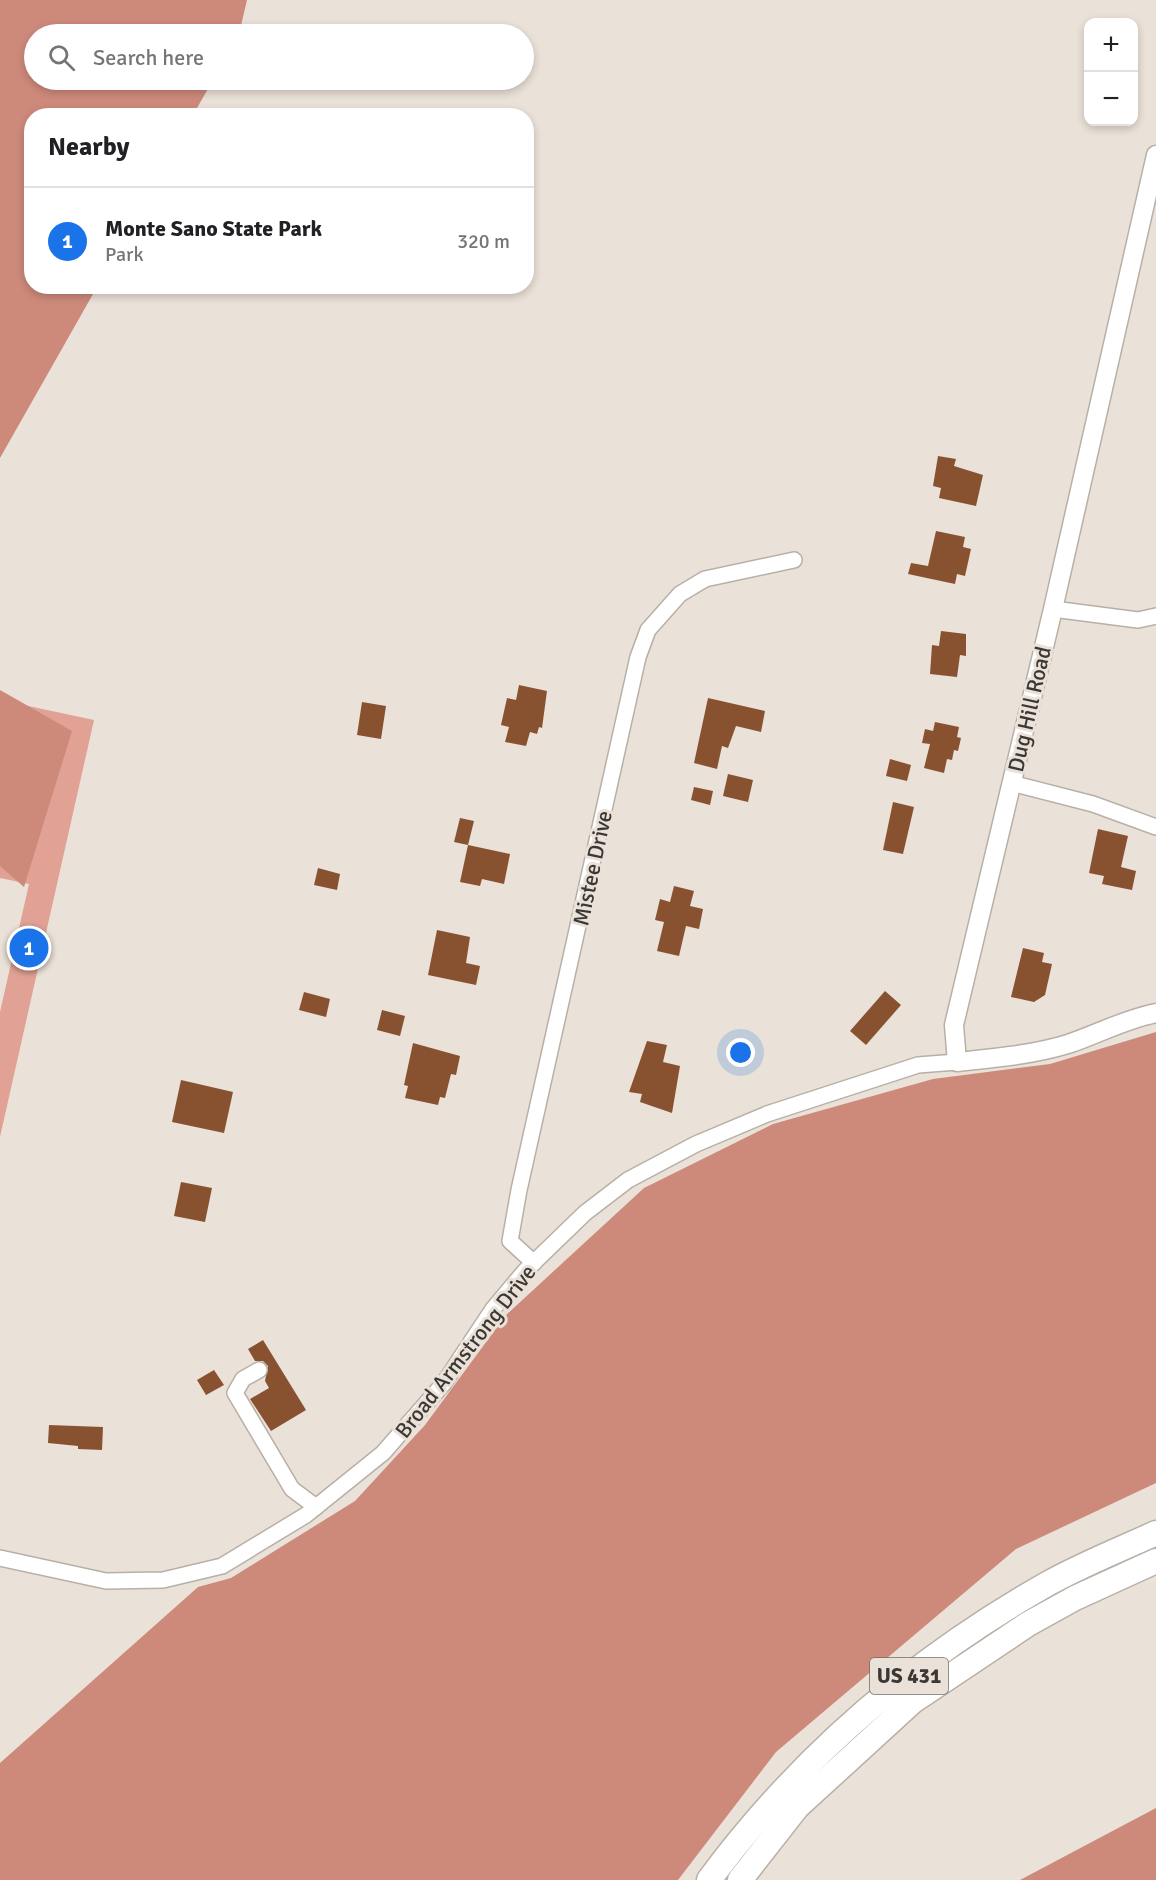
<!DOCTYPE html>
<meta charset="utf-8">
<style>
:root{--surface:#fff;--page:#f6f6f6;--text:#202124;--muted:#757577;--line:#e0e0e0;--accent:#1a73e8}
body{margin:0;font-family:Signika,sans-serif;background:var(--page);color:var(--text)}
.controls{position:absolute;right:18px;top:18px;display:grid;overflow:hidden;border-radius:12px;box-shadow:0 3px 9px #0003}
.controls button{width:54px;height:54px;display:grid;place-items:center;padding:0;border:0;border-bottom:2px solid var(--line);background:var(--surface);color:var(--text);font:30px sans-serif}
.you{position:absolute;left:741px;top:1053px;width:21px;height:21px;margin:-15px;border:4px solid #fff;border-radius:50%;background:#1a73e8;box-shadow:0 0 0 9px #1a73e833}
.badge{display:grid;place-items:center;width:39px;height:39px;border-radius:50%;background:var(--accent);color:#fff;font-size:20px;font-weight:700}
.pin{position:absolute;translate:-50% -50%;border:3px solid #fff;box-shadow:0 2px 6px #0006}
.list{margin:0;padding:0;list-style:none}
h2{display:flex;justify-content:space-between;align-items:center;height:78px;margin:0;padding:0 24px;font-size:26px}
h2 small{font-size:20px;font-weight:400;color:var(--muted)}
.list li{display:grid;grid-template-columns:39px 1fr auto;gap:18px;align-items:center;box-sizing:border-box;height:108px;padding:0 24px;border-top:2px solid var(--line)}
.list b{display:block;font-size:22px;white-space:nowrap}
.list p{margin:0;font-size:20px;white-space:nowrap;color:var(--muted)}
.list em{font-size:20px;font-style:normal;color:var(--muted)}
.icon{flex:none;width:33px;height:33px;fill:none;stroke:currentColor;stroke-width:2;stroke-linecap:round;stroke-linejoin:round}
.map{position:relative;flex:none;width:1156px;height:1880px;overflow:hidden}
.search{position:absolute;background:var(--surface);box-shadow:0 3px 9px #0003;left:24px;top:24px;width:510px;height:66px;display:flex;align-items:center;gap:15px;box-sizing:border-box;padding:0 21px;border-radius:33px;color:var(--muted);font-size:22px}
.panel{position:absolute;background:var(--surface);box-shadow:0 3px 9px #0003;left:24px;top:108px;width:510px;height:186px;border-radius:24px}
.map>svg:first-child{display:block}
.green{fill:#e1a295}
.forest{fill:#cd8a7b}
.building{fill:#885231}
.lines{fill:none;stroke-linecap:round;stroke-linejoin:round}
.minor-casing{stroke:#b8b0a7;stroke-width:18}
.tertiary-casing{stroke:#b8b0a7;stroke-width:21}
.trunk-casing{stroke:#b8b0a7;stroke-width:27}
.minor{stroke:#fff;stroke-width:15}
.tertiary{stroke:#fff;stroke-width:18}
.trunk{stroke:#fff;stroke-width:24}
.labels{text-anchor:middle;stroke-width:6;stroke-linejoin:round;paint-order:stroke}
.shield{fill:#eae1d8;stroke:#706b65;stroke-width:1.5}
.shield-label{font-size:21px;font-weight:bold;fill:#3b3834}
.street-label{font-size:22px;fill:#3b3834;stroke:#eae1d8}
</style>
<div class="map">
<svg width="1156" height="1880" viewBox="0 0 1156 1880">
<rect width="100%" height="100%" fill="#eae1d8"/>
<path class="green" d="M0,700l94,20 -94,417v-125l29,-128 -29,-6z"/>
<g class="forest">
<path d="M0,0h247l-8,34h-205v46h179l-20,35 -161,1v170l65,1 -97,171z"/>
<path d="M0,690l72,41 -48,156 -24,-21z"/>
<path d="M1156,1032v451l-140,66 -240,203 -98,128h-678v-117l198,-176 33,-9 124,-77 70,-76 81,-110 138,-127 129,-64 160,-45 117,-15z"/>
<path d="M1156,1808v72h-136z"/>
</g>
<g class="building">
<path d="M938,456l18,3 -2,7 29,9 -7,31 -37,-8 2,-10 -8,-2z"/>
<path d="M936,531l29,6 -2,10 8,2 -6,27 -8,-2 -2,10 -47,-10 3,-11 17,3z"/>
<path d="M941,631l25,3v22l-6,-1 -3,22 -27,-3 2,-29 7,1z"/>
<path d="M519,685l28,6 -5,37 -3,-1 -2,7 -7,-2 -4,14 -21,-4 4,-15 -8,-2 6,-27 9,2z"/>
<path d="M708,698l57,13 -4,21 -25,-6 -8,22 -6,-2 -5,23 -23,-6z"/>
<path d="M362,702l24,4 -5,33 -24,-4z"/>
<path d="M935,722l24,5 -2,10 4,1 -3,13 -4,-1 -2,10 -5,-1 -3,14 -20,-5 6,-24 -8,-1 3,-14 8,2z"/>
<path d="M890,759l21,6 -4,16 -21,-5z"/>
<path d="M728,774l25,6 -5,22 -25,-6z"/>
<path d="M694,787l19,4 -3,14 -19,-5z"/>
<path d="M893,802l21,5 -11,47 -20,-4z"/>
<path d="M460,818l14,3 -6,24 42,9 -6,30 -22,-5 -2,7 -20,-4 8,-37 -14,-3z"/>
<path d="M1098,829l30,7 -7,31 15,4 -4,19 -30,-6 2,-8 -15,-3z"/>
<path d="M318,868l22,6 -3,16 -23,-5z"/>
<path d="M674,886l20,5 -4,15 13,3 -4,20 -13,-3 -7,30 -22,-5 7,-29 -9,-2 5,-21 10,3z"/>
<path d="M437,930l33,7 -4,26 14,3 -4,19 -48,-10z"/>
<path d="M1023,948l21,5 -2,9 10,2 -7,31 -11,7 -23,-5z"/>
<path d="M885,991l16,14 -35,40 -16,-14z"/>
<path d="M304,992l26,7 -4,18 -27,-7z"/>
<path d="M382,1010l23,6 -5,20 -23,-6z"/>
<path d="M647,1041l20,4 -4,17 17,4 -8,47 -32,-11 2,-8 -13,-2z"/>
<path d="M413,1043l47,13 -4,19 -5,-1 -6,24 -5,-1 -2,8 -33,-7 3,-12 -4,-1z"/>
<path d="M181,1080l52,12 -9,41 -52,-11z"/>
<path d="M181,1182l31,6 -7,34 -31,-6z"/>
<path d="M263,1340l43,70 -35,21 -21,-32 19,-11 -4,-7 3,-15 -5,-5h-8l-7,-12z"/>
<path d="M214,1370l10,15 -18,10 -9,-15z"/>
<path d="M49,1425l54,2 -1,23 -24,-1v-3l-30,-3z"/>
</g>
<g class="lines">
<defs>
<g id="minor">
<path d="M1053,609l85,11 18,-4"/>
<path d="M1011,783l82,21 63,23"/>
<path d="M534,1263l-24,-22 9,-51 119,-533 10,-27 32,-36 25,-15 89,-19"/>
<path d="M259,1370l-16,9 -8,14 57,96 24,18"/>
<path d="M0,1558l106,23 57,-1 59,-14 84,-51 77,-62 61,-70 49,-74 31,-37 61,-59 43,-33 68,-36 71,-30 151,-49 39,-3"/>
</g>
<path id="tertiary" d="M1156,155l-103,454 -99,416 3,37c37,-4 75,-7 111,-18 30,-10 57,-25 88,-31"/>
<g id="trunk">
<path d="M709,1880c91,-123 207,-222 340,-297 34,-19 72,-34 107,-50"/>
<path d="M740,1880l57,-73 116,-106 115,-77 47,-26 81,-37"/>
</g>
</defs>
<use href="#minor" class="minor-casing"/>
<use href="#tertiary" class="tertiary-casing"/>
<use href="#trunk" class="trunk-casing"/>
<use href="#minor" class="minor"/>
<use href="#tertiary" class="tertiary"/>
<use href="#trunk" class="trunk"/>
</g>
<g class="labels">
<rect class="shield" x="870" y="1658" width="78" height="36" rx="4.5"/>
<g class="shield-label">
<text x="909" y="1683">US 431</text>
</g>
<g class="street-label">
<text transform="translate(1029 709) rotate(-77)" y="8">Dug Hill Road</text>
<text transform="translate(592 868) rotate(-78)" y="8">Mistee Drive</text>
<text transform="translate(465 1351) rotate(-52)" y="8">Broad Armstrong Drive</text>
</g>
</g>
</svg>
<div class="controls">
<button>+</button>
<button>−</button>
</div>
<div class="you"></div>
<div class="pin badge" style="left:29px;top:948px">1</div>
<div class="search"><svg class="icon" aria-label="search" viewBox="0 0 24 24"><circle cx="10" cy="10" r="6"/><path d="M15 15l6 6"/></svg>Search here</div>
<section class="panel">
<h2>Nearby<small></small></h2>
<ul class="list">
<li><span class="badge">1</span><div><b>Monte Sano State Park</b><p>Park</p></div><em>320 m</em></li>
</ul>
</section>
</div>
